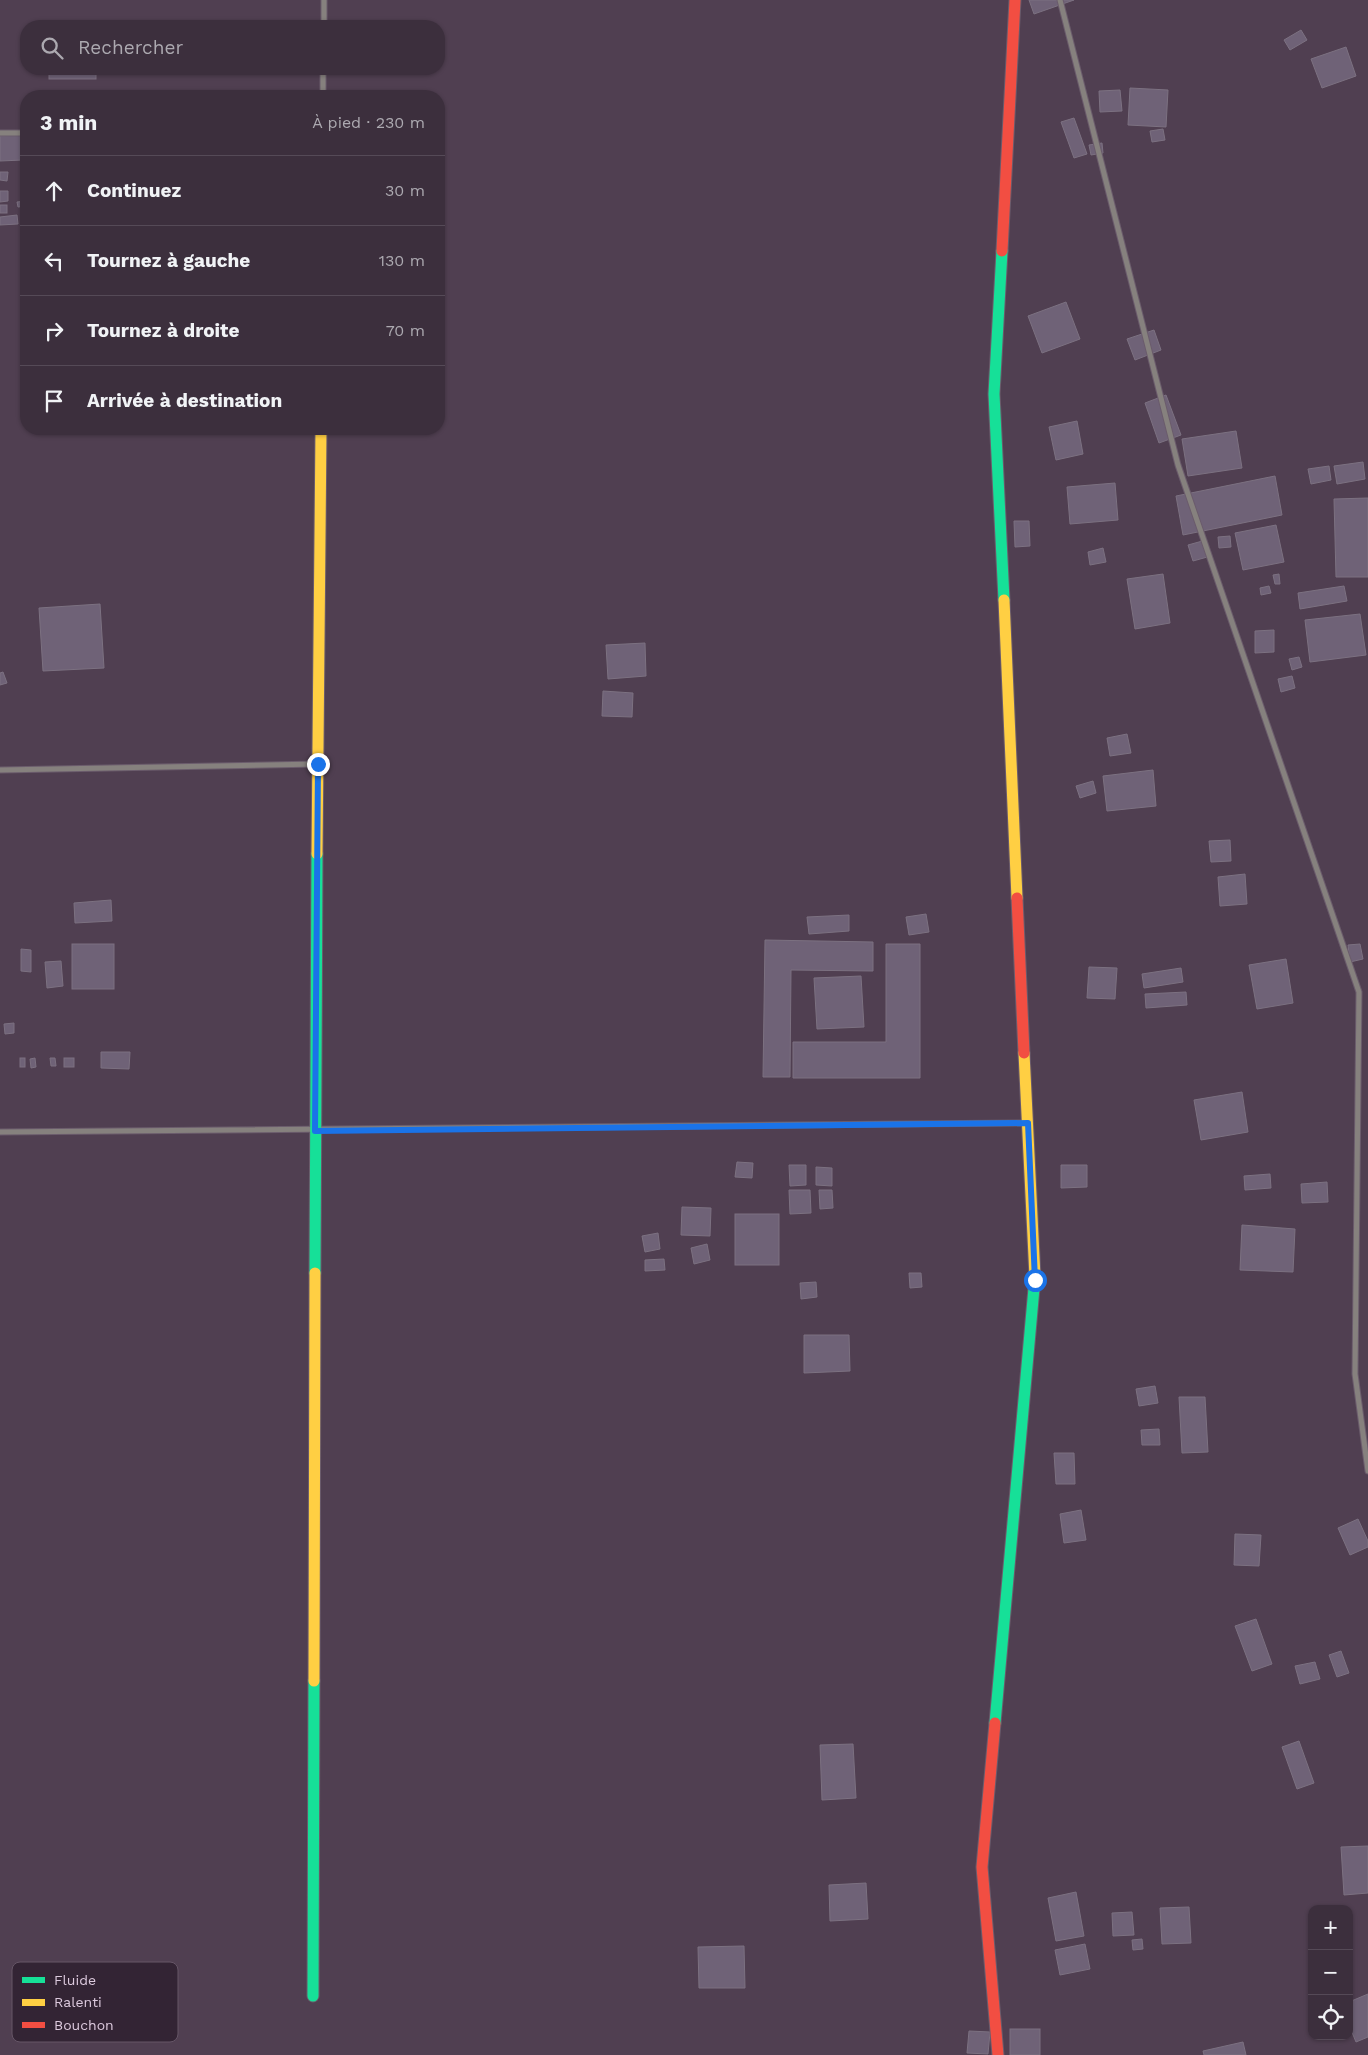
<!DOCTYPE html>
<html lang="fr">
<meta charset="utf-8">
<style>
:root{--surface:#3c2f3d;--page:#433744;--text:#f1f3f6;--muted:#aca9b0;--line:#554a57}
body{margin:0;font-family:"Work Sans",sans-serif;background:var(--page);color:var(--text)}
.controls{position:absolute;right:15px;bottom:15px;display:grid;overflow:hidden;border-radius:10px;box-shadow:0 1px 4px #0004}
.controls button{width:45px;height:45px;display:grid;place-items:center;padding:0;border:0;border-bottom:1px solid var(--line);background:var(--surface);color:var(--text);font:25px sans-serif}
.stop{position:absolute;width:15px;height:15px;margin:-11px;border:4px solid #1a73e8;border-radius:50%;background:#fff}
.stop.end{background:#1a73e8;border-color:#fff;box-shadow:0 1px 5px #0008}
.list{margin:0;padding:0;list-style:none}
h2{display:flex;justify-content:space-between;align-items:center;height:65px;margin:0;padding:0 20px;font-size:21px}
h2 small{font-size:16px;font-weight:400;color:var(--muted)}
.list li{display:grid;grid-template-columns:32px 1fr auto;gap:15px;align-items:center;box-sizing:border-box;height:70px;padding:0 20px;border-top:1px solid var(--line)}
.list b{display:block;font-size:19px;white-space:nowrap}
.list em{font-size:16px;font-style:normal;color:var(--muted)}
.icon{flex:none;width:28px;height:28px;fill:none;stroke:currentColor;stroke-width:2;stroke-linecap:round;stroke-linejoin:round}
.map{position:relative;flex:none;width:1368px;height:2055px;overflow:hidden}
.search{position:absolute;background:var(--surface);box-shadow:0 1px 4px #0004;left:20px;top:20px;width:425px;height:55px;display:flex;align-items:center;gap:12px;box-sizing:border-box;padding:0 18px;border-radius:20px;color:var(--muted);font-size:19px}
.panel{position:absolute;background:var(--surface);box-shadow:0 1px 4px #0004;left:20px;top:90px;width:425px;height:345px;border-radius:20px}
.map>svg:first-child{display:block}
.building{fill:#6f6277;stroke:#7c7181}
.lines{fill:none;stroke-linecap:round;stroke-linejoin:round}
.street-casing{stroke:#6b5c6c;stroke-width:7}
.fast-casing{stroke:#6b5c6c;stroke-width:13}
.slow-casing{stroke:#6b5c6c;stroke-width:13}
.jam-casing{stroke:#6b5c6c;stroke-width:13}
.street{stroke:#86817e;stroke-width:5}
.fast{stroke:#16e098;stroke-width:11}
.slow{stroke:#ffcf43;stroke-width:11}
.jam{stroke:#f24e42;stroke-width:11}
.route{stroke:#1a73e8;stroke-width:6}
.key{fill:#332434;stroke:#665667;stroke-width:1}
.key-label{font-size:14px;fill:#ddcade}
</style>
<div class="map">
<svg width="1368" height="2055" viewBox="0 0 1368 2055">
<rect width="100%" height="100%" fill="#503f51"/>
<g class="building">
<path d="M1029,0h45l-40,14z"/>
<path d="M1301,30l6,10 -17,10 -6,-10z"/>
<path d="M1346,47l10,29 -34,12 -11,-29z"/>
<rect x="49" y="69" width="47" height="10"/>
<path d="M1130,88l38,2 -2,37 -38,-2z"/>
<path d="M1120,90l2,21 -22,1 -1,-21z"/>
<path d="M1074,118l13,36 -13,4 -13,-36z"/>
<path d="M1163,129l2,11 -13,2 -2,-11z"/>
<path d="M22,135l1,25 -23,1v-25z"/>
<path d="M1102,143l1,10 -12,2 -2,-10z"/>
<path d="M25,168h1v24h-3z"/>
<path d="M0,172h8l-1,9 -7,-1z"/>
<path d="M0,191h8v10l-8,1z"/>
<path d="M26,201v5l-8,1 -1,-5z"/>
<rect x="0" y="205" width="7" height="8"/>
<path d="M17,215l1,9 -18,1v-8z"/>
<path d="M1066,302l14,37 -38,14 -14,-37z"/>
<path d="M1154,330l7,20 -26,10 -8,-21z"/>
<path d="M1166,395l15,40 -22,8 -14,-40z"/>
<path d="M1077,421l6,33 -27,6 -7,-33z"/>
<path d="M1236,431l6,37 -54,8 -6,-37z"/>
<path d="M1363,462l2,17 -28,5 -3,-18z"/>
<path d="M1329,466l2,14 -20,4 -3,-15z"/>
<path d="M1275,476l7,39 -99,20 -7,-39z"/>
<path d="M1115,483l3,37 -48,4 -3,-37z"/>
<path d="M1368,498v79h-32l-2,-78z"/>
<path d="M1014,521h15l1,25 -15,1z"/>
<path d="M1276,525l8,37 -41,8 -8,-37z"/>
<path d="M1230,536l1,11 -12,1 -1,-11z"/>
<path d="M1206,540l5,16 -18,5 -5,-16z"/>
<path d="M1103,548l3,14 -16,3 -2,-13z"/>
<path d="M1163,574l7,49 -35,6 -8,-50z"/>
<path d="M1279,574l1,10h-5l-2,-9z"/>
<path d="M1269,586l2,7 -10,2 -1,-7z"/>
<path d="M1344,586l3,15 -47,8 -2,-16z"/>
<path d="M100,604l4,64 -61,3 -4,-63z"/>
<path d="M1360,614l6,41 -56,7 -5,-42z"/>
<path d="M1274,630v22l-19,1v-22z"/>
<path d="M645,643l1,33 -38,3 -2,-34z"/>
<path d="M1299,657l3,10 -10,3 -3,-11z"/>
<path d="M3,672l4,11 -7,2v-12z"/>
<path d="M1292,676l3,12 -14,4 -3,-13z"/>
<path d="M603,691l30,2 -1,24 -30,-1z"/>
<path d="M1127,734l4,19 -21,3 -3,-18z"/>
<path d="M1153,770l3,36 -49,5 -4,-35z"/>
<path d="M1093,781l3,12 -16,5 -4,-12z"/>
<path d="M1230,840l1,21 -20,1 -2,-21z"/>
<path d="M1245,874l2,30 -27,2 -2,-29z"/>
<path d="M111,900l1,21 -37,2 -1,-20z"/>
<path d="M926,914l3,18 -20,3 -3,-18z"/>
<path d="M849,915v16l-40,3 -2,-17z"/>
<path d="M765,940l108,2v29l-82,-1 -1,107h-27z"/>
<rect x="72" y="944" width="42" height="45"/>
<path d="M886,944h34v134h-127v-36h93z"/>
<path d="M1360,944l3,15 -13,3 -2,-17z"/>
<path d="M21,949l10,1v22l-10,-1z"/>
<path d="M1286,959l7,44 -36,6 -8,-44z"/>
<path d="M61,961l2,25 -16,2 -2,-26z"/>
<path d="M1089,967l28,1 -2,31 -28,-1z"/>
<path d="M1181,968l2,14 -39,6 -2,-14z"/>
<path d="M861,976l3,51 -47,2 -3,-51z"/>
<path d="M1186,992l1,13 -41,3 -1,-14z"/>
<path d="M14,1023v10l-9,1 -1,-10z"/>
<path d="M101,1052h29l-1,17 -28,-1z"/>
<rect x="20" y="1058" width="5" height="9"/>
<path d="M35,1058l1,9 -5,1 -1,-9z"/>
<path d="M50,1058h5l1,8h-5z"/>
<rect x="64" y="1058" width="10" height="9"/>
<path d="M1242,1092l6,40 -47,8 -7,-40z"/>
<path d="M737,1162l16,1 -1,15 -17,-1z"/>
<path d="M789,1165h17v20l-16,1z"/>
<path d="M1061,1165h26v22l-26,1z"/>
<path d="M816,1167l16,1v18l-16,-1z"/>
<path d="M1270,1174l1,14 -26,2 -1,-14z"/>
<path d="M1327,1182l1,20 -26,1 -1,-19z"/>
<path d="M789,1190h21l1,23 -21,1z"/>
<path d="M819,1190h13l1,18 -13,1z"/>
<path d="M682,1207l29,1 -1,28 -29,-1z"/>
<rect x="735" y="1214" width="44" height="51"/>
<path d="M1242,1225l53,4 -2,43 -53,-2z"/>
<path d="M658,1233l2,16 -15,3 -3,-16z"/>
<path d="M707,1244l3,16 -16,4 -3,-16z"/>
<path d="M664,1259l1,11 -20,1v-11z"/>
<path d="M909,1273h12l1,14 -12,1z"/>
<path d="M816,1282l1,15 -16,2 -1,-16z"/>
<path d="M804,1335h45l1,36 -46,2z"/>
<path d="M1155,1386l3,17 -19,3 -3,-17z"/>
<path d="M1179,1397h26l3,55 -26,1z"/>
<path d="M1159,1429l1,16h-18l-1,-15z"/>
<path d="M1054,1453h20l1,31h-19z"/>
<path d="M1081,1510l5,30 -22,3 -4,-29z"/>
<path d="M1358,1519l10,22v6l-18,8 -12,-27z"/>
<path d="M1235,1534l26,1 -2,31 -25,-1z"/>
<path d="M1256,1619l16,45 -20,7 -17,-45z"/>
<path d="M1341,1651l8,22 -12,4 -8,-22z"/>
<path d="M1315,1662l5,17 -20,5 -5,-18z"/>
<path d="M1299,1741l15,42 -17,6 -15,-42z"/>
<path d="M853,1744l3,54 -34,2 -2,-55z"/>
<path d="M1368,1846v47l-24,2 -3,-48z"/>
<path d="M866,1883l2,36 -38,2 -1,-36z"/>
<path d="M1076,1892l8,44 -28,5 -8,-43z"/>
<path d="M1189,1907l2,36 -29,1 -2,-36z"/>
<path d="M1132,1912l2,23 -21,1 -1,-23z"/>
<path d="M1142,1939l1,10 -10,1 -1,-10z"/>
<path d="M1085,1944l5,25 -30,6 -5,-25z"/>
<path d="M744,1946l1,42h-46l-1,-41z"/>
<path d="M1368,1994v43l-12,5 -7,-17v-23z"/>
<rect x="1010" y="2029" width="30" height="26"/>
<path d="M969,2031l21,1 -2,22 -21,-1z"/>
<path d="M1243,2042l3,13h-42l-1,-4z"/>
</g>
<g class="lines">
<defs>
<g id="street">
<path d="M1060,0l118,465 181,527 -4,382 13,97"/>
<path d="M324,26v-26"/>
<path d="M323,96v-27"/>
<path d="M0,133h26"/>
<path d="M0,770l318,-6"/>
<path d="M0,1132l1027,-9"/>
</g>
<g id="fast">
<path d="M1002,251l-8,143 10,206"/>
<path d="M315,1273l2,-419"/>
<path d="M995,1723l40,-446"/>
<path d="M313,1996l1,-315"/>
</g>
<g id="slow">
<path d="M1004,600l13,298"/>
<path d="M317,854l4,-425"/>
<path d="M1024,1053l11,224"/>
<path d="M314,1681l1,-408"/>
</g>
<g id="jam">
<path d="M1002,251l13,-251"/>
<path d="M1017,898l7,155"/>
<path d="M995,1723l-13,144 16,188"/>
</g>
</defs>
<use href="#street" class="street-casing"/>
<use href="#fast" class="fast-casing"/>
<use href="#slow" class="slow-casing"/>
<use href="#jam" class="jam-casing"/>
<use href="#street" class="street"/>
<use href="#fast" class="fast"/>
<use href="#slow" class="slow"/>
<use href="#jam" class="jam"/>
</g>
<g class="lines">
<path class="route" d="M318,764l-3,367 713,-8 7,157"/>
</g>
<rect x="12" y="1962" width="166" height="80" rx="8" class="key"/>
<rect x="22" y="1977" width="23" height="6" fill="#16e098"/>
<rect x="22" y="1999" width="23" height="7" fill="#ffcf43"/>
<rect x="22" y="2022" width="23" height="6" fill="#f24e42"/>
<g class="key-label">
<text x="54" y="1985">Fluide</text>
<text x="54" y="2007">Ralenti</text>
<text x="54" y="2030">Bouchon</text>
</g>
</svg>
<div class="controls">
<button>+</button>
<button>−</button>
<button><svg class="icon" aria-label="locate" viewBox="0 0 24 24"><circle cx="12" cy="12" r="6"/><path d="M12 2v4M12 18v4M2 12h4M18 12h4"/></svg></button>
</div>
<div class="stop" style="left:1035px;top:1280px"></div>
<div class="stop end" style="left:318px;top:764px"></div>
<div class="search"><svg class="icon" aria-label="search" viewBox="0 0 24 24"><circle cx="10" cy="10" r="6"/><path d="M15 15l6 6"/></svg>Rechercher</div>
<section class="panel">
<h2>3 min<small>À pied · 230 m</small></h2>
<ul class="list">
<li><svg class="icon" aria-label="ahead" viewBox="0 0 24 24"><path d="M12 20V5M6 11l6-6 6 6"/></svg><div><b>Continuez</b></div><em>30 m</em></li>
<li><svg class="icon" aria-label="left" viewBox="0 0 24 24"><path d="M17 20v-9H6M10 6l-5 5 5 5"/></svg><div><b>Tournez à gauche</b></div><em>130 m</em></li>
<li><svg class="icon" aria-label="right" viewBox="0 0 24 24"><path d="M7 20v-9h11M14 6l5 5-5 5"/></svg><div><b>Tournez à droite</b></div><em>70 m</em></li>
<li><svg class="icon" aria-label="arrive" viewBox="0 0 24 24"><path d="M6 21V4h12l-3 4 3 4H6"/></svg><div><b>Arrivée à destination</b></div></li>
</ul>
</section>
</div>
